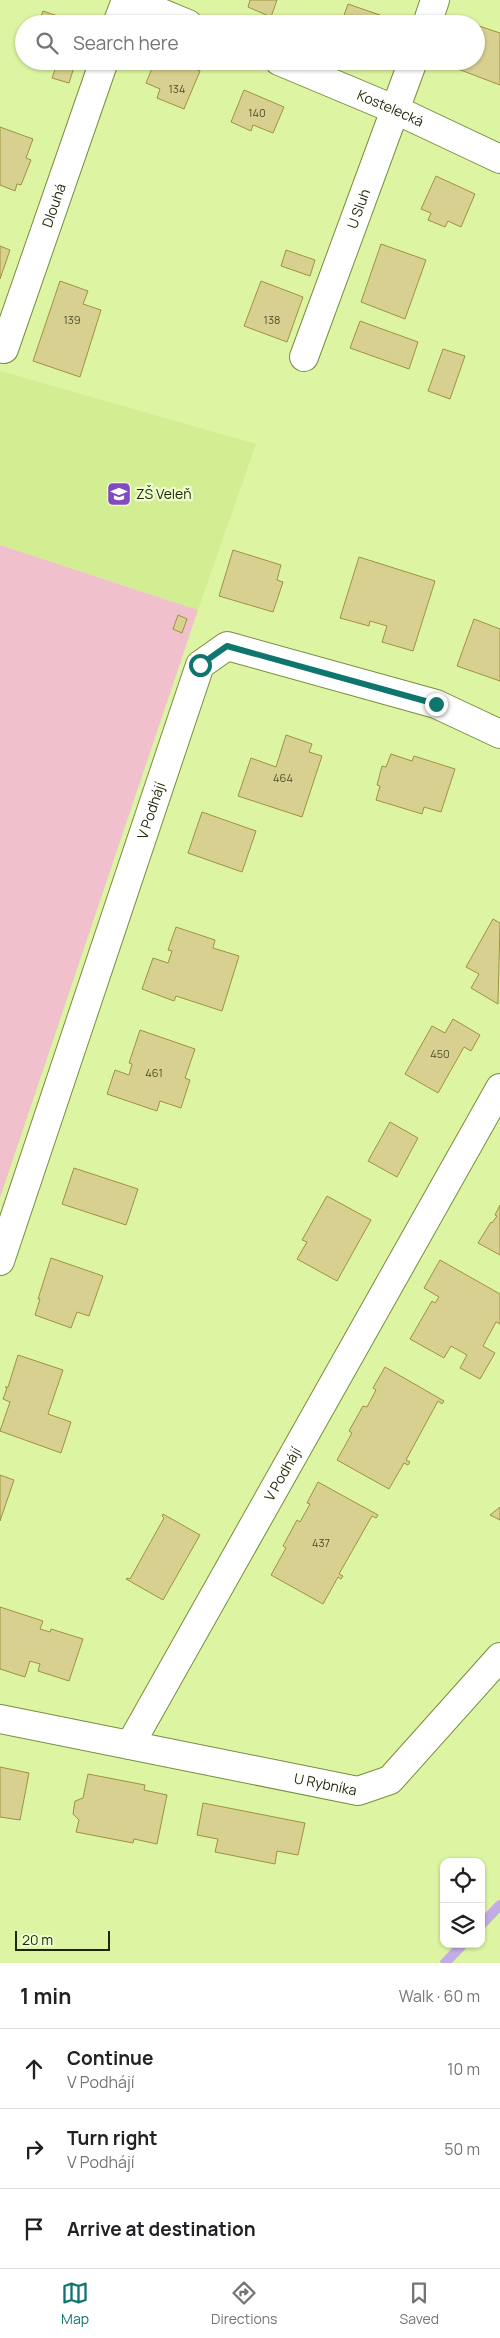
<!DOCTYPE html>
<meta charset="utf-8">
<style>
:root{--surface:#fff;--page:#f2f2f2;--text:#202124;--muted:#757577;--line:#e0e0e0;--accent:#0f766e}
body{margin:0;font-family:Manrope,sans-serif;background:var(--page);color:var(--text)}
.controls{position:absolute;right:15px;bottom:15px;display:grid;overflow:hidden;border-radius:10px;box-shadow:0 1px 4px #0004}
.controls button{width:45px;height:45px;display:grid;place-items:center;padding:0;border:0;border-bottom:1px solid var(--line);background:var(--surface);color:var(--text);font:25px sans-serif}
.scale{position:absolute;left:15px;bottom:12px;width:95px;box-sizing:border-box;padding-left:5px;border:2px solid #1e2605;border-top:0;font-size:14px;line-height:18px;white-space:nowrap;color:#1e2605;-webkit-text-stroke:4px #effece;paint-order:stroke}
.stop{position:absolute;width:15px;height:15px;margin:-11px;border:4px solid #0f766e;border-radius:50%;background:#fff}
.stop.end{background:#0f766e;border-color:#fff;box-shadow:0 1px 5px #0008}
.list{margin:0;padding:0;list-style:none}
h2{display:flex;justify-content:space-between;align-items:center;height:65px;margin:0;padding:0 20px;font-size:21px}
h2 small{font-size:16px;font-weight:400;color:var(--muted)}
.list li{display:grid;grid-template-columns:32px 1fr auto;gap:15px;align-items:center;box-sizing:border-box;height:80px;padding:0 20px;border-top:1px solid var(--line)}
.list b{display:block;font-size:19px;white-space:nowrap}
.list p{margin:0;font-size:16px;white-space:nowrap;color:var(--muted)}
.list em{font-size:16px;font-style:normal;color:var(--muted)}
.icon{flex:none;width:28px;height:28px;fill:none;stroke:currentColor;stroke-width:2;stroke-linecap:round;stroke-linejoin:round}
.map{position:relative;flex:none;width:500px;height:1963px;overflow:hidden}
.search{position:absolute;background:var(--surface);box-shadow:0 1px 4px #0004;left:15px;right:15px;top:15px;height:55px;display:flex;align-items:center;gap:12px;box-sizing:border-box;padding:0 18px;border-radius:28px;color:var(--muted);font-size:19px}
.sheet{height:305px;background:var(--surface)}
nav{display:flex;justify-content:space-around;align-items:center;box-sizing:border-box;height:70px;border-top:1px solid var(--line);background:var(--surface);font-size:14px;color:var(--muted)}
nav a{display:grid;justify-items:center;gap:2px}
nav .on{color:var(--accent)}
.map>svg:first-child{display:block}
.built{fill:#d3ed93}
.green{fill:#f0c1cd}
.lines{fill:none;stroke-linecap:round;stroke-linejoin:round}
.stream{stroke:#c2ace5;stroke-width:10}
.building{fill:#d8d091;stroke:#9e933d}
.minor-casing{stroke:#788d3e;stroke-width:30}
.tertiary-casing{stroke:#788d3e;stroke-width:30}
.minor{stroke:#fff;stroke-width:28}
.tertiary{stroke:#fff;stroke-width:28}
.route{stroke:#0f766e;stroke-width:6}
.labels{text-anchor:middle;stroke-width:4.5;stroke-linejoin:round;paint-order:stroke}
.number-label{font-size:11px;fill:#4c5028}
.street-label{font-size:14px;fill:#1e2605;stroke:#effece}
.poi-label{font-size:14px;fill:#1e2605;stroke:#effece;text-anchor:start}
</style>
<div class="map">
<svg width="500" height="1963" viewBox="0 0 500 1963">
<rect width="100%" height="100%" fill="#ddf5a3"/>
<path class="built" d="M0,371l256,73 -58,166 -198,-65z"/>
<path class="green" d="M0,545l198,65 -198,588z"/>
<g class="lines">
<g class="stream">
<path d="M481,1925l19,-20"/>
<path d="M445,1963l18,-19"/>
</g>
</g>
<g class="building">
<path d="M250,0h27l-6,17 -23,-10z"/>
<path d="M348,4l52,18v2h-59z"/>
<path d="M43,11l38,13h-43z"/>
<path d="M476,25l24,8v52l-50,-19 2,-5h24z"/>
<path d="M58,61h18l-7,22 -17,-5z"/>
<path d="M155,61h20l25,10 -16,38 -27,-11 3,-9 -14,-6z"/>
<path d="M244,90l40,17 -11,26 -20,-8 -2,6 -20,-9z"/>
<path d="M0,127l33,12 -7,19 5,2 -10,25 -4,-1 -2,7 -15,-6z"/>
<path d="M436,176l39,18 -14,33 -13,-6 -3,6 -17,-7 3,-7 -10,-4z"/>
<path d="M381,244l45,16 -21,59 -44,-17z"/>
<path d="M0,246l10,4 -10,29z"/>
<path d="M286,250l29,10 -5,16 -29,-10z"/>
<path d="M60,281l28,10 -5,13 18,6 -21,67 -47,-16z"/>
<path d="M261,281l42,16 -16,45 -43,-16z"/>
<path d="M360,321l58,21 -9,27 -59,-21z"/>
<path d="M443,349l22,7 -15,43 -22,-8z"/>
<path d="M233,550l48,15 -4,15 6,2 -10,30 -54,-16z"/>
<path d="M359,557l76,24 -22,70 -31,-9 5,-16 -17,-5 -1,5 -29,-8z"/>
<path d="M178,615l9,4 -5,14 -9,-4z"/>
<path d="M474,619l26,10v52l-43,-15z"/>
<path d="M286,735l26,9 -3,8 13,4 -20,61 -64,-21 13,-38 25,9z"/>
<path d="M391,754l21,7 2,-5 41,13 -14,43 -17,-5 -2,7 -46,-14 4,-14 -3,-1 5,-19 4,1z"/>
<path d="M202,812l54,19 -14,41 -54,-19z"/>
<path d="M493,919l7,4 -2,81 -27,-16 8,-14 -13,-7z"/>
<path d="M176,927l39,13 -2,8 26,8 -17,55 -46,-15 -2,5 -32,-12 11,-31 15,5 4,-12 -4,-1z"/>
<path d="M453,1019l27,16 -9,16 -7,-4 -26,46 -33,-19 27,-48 13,7z"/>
<path d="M140,1030l55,19 -10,29 5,2 -9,28 -21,-7 -3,10 -50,-17 8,-24 14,5 3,-11 -3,-1z"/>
<path d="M390,1122l28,16 -21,39 -29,-16z"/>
<path d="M74,1168l64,21 -12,36 -64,-21z"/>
<path d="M327,1196l44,24 -34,61 -40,-22 10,-17 -5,-2z"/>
<path d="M500,1205v50l-22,-12 13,-21 1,1 5,-7 -2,-1z"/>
<path d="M51,1258l52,18 -14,40 -12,-4 -6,16 -36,-13 5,-16h-2z"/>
<path d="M440,1260l60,34v30l-4,-2 -13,24 12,7 -15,26 -20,-11 7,-13 -16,-9 -7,12 -34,-19 22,-38 3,2 4,-6 -15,-9z"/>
<path d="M18,1355l45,15 -15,44 23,8 -10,31 -61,-22 10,-29 -7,-3 4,-11 -2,-1h3z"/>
<path d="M385,1367l59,34 -2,3 -4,-3 -32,59 4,2 -2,3 -4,-2 -15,26 -52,-29 15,-27 -3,-2 14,-25 4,1 9,-17 -3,-2z"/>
<path d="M0,1475l14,5 -14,41z"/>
<path d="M318,1482l60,33 -2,3 -4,-2 -33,58 4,2 -2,3 -3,-2 -15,27 -52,-29 15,-27 -3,-2 14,-26 3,2 10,-18 -3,-1z"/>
<path d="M500,1507v13l-10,-5z"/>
<path d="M163,1514l37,21 -37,65 -37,-21 2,-1 2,1 34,-61 -2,-2z"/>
<path d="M0,1607l43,14 -3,8 10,3 1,-3 32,10 -14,42 -31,-10 2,-7 -10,-3 -5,16 -25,-8z"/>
<path d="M0,1767l29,6 -9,47 -20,-3z"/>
<path d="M88,1774l57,11 -1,5 23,5 -10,49 -23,-5 -1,4 -57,-11 3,-12 -6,-6 2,-13 8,-3z"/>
<path d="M203,1803l102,20 -7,32 -21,-4 -2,13 -60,-12 3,-13 -21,-4z"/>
</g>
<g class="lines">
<defs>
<g id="minor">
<path d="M117,24l9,-24"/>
<path d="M427,24l8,-24"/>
<path id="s1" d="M4,349l100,-288"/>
<path id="s2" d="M304,357l109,-296"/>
<path id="s3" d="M0,1261l200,-596 27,-19 209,58 64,30"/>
<path id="s4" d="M0,1719l358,72 32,-11 110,-123"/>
<path id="s5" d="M130,1745l370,-657"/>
</g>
<g id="tertiary">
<path d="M130,0l58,24"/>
<path id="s6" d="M279,61l117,49 104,49"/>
</g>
</defs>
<use href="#minor" class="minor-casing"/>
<use href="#tertiary" class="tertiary-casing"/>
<use href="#minor" class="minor"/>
<use href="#tertiary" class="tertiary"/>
</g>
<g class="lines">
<path class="route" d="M200,665l27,-19 209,58"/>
</g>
<defs>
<symbol id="school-square" viewBox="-11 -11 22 22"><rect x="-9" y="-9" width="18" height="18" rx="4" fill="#814ac1" stroke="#effece"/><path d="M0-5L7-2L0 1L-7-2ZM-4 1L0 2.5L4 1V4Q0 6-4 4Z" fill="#fff"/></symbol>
</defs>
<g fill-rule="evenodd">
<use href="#school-square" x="105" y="480" width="28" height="28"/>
</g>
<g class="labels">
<g class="number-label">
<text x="177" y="93">134</text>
<text x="257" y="117">140</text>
<text x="72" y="324">139</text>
<text x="272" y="324">138</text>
<text x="283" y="782">464</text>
<text x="440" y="1058">450</text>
<text x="154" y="1077">461</text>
<text x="321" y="1547">437</text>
</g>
<g class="street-label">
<text dy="5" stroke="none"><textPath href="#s6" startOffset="121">Kostelecká</textPath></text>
<text dy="5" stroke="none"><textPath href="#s1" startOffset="152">Dlouhá</textPath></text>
<text dy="5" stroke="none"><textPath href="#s2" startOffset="158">U Sluh</textPath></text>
<text dy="5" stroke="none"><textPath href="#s3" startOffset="475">V Podhájí</textPath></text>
<text dy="5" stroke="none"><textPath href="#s5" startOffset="311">V Podhájí</textPath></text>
<text dy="5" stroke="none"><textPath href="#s4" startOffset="332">U Rybníka</textPath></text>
</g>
<g class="poi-label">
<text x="136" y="499">ZŠ Veleň</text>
</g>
</g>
</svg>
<div class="controls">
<button><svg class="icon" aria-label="locate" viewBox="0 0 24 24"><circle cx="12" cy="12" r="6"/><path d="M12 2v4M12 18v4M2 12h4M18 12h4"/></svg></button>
<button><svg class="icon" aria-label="layers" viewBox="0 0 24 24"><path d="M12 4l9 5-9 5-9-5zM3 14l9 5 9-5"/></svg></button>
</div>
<div class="scale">20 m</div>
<div class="stop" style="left:200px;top:665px"></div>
<div class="stop end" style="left:436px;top:704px"></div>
<div class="search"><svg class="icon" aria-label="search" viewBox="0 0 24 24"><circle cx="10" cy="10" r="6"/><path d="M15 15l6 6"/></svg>Search here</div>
</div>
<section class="sheet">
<h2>1 min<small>Walk · 60 m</small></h2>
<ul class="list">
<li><svg class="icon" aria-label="ahead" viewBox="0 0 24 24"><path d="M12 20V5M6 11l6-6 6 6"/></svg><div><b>Continue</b><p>V Podhájí</p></div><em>10 m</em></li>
<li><svg class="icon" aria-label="right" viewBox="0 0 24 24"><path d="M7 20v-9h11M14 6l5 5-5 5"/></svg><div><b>Turn right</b><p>V Podhájí</p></div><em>50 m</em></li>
<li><svg class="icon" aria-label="arrive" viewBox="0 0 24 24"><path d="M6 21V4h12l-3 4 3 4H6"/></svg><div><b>Arrive at destination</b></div></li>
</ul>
</section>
<nav>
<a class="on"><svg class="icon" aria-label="map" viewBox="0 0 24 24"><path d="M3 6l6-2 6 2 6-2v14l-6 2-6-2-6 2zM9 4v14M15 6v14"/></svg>Map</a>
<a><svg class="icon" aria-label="directions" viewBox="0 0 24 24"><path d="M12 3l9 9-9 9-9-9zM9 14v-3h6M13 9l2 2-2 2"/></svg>Directions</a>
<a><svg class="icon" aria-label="saved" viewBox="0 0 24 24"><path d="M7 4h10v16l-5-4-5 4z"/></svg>Saved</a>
</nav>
